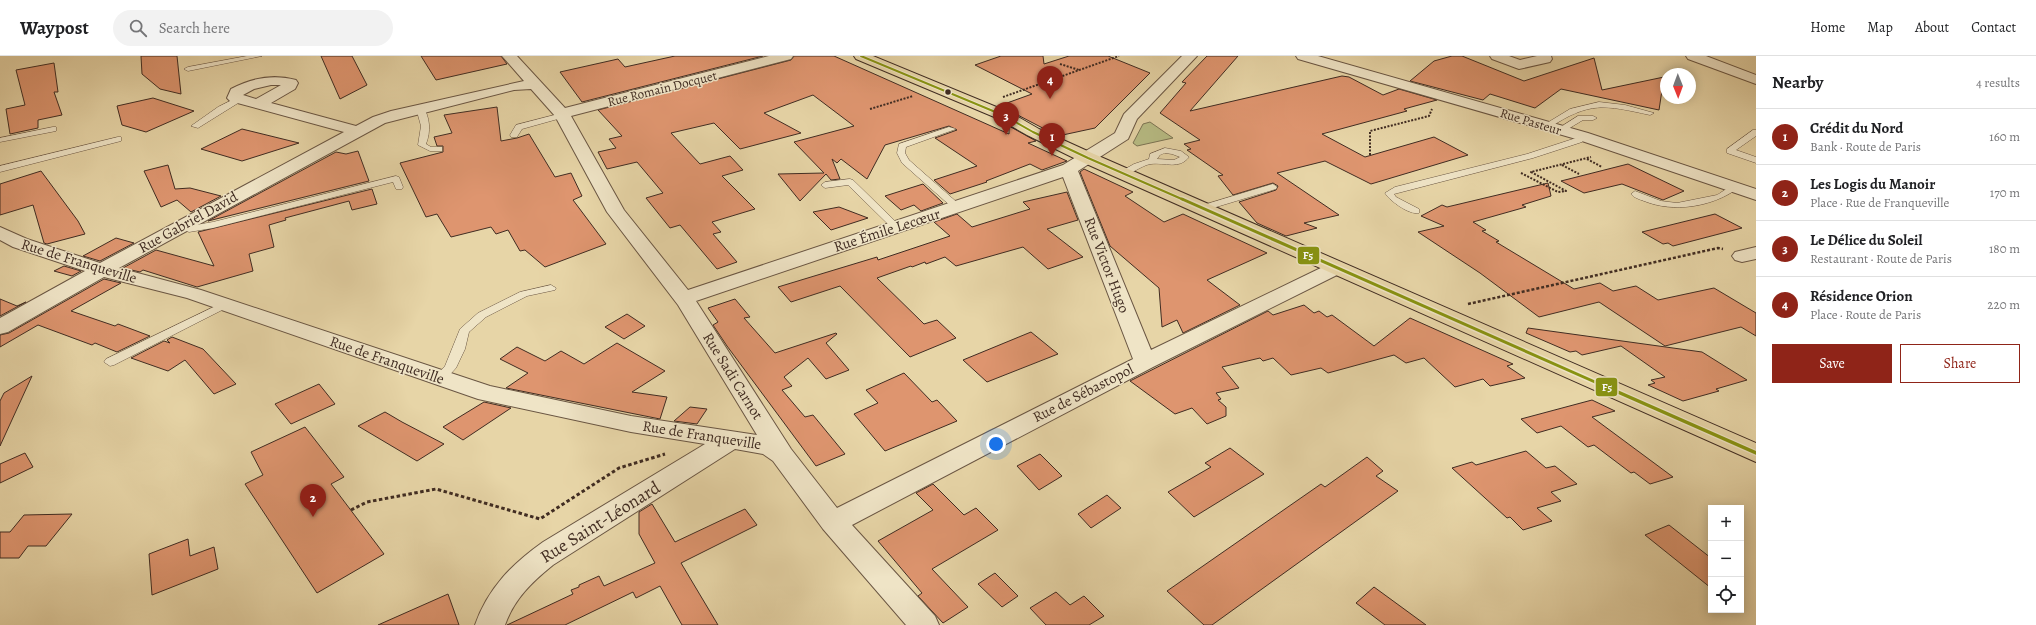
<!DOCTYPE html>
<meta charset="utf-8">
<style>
:root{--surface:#fff;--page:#f2f2f2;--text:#202124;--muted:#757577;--line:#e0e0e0;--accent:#8f2418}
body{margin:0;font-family:Alegreya,serif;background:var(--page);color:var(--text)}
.controls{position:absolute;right:12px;bottom:12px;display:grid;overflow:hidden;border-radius:0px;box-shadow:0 2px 10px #0003}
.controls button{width:36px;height:36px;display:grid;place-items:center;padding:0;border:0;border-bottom:1px solid var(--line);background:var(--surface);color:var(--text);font:20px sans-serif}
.compass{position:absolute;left:1660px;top:12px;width:36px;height:36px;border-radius:50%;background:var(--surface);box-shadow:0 2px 10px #0003;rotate:179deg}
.you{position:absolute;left:996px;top:388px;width:14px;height:14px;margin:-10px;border:3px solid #fff;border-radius:50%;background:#1a73e8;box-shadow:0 0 0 6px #1a73e833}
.badge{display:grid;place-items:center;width:26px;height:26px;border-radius:50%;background:var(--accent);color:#fff;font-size:13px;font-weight:700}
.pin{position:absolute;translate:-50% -33px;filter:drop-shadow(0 1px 2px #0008)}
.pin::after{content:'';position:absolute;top:21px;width:14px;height:12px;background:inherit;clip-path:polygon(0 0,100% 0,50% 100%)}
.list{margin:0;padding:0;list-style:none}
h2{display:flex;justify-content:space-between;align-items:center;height:52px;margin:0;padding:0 16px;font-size:17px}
h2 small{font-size:13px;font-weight:400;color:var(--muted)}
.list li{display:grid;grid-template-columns:26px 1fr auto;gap:12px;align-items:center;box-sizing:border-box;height:56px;padding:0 16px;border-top:1px solid var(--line)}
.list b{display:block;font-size:15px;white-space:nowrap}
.list p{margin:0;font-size:13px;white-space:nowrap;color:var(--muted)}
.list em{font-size:13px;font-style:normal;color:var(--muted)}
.actions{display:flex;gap:8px;padding:12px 16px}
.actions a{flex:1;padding:9px 0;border:1px solid var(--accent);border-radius:0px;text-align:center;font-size:14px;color:var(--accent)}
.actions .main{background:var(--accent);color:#fff}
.icon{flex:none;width:22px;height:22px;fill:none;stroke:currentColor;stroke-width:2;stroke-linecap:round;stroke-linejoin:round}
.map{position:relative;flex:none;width:1756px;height:569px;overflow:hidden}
header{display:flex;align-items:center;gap:24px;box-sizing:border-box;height:56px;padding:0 20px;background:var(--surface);border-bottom:1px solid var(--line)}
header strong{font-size:19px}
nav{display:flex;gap:22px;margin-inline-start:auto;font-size:14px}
.search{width:280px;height:36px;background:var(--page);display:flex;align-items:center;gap:10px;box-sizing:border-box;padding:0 14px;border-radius:22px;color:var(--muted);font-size:15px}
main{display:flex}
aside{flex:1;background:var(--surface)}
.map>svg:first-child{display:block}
.green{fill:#b8bd85;stroke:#7c7454}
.building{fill:#de956f;stroke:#402c22}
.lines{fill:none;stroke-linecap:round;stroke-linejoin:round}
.lane-casing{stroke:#6a5643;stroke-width:1}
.street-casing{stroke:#6a5643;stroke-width:2}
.primary-casing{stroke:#402c22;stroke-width:2}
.path-far2{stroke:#402c22;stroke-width:2;stroke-dasharray:2 1.5;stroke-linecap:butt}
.path-far1{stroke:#402c22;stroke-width:2.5;stroke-dasharray:3 2;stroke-linecap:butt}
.path{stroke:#402c22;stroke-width:3;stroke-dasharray:3.5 2.5;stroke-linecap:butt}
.lane{fill:#efe4c6;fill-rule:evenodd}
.street{fill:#efe4c6;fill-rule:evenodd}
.primary{fill:#e7d5a7;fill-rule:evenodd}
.bus-1-far2-casing{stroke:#efe4c6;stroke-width:4}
.bus-1-far1-casing{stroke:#efe4c6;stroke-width:6}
.bus-1-casing{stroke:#efe4c6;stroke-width:6}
.bus-1-far2{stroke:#889311;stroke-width:2}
.bus-1-far1{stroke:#889311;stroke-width:3}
.bus-1{stroke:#889311;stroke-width:3.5}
.bus-dot{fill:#402c22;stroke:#efe4c6;stroke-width:1.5}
.labels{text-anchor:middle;stroke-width:3;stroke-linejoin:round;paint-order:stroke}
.far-street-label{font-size:13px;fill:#402c22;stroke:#efe4c6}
.street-label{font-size:15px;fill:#402c22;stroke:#efe4c6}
.near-street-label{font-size:18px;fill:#402c22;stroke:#efe4c6}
.line-badge{stroke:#efe4c6;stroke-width:1.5}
.badge-label{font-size:11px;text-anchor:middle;font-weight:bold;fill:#fff}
</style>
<header>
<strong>Waypost</strong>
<div class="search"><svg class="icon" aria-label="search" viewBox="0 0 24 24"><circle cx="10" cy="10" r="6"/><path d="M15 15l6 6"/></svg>Search here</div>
<nav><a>Home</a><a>Map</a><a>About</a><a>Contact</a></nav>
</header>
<main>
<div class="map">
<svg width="1756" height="569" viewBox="0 0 1756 569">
<rect width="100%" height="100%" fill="#e7d5a7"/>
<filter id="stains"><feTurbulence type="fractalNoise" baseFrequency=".005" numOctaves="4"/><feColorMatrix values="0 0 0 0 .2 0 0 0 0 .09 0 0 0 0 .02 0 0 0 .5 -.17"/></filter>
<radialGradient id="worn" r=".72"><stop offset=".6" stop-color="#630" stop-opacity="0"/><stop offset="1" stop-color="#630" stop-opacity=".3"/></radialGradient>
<path class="green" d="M1150,66l23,16 -36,8 -4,-3 10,-19z"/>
<g class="building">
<path d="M141,0h36l4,38 -21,-5 -18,-15z"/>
<path d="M321,0h31l15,29 -27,14z"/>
<path d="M421,0h80l6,8 -71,16z"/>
<path d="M675,0h88l-181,46 -22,-30 58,-13 7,8z"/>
<path d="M794,0h40l175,78v-8l27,15 -8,2 39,18 -25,9 -12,-6 -44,17 1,1 -37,12 -16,-14 43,-14 -42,-28 22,-8 -8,-4 -64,19 -18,34 -26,-20 -4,4 -5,-4 8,20 -9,1 -5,-6 -26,27 -22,-27 46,-1 -30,-31 60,-16 -41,-31 -49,18 37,20 -61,16 -26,-26 -43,10 29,31 30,-8 13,14 -21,6 33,33 -43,13 9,10 -8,2 24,28 -20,7 -37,-44 -10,3 -24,-30 17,-5 -26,-31 -30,7 -9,-17 18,-4 -7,-9 13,-3 -24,-26 193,-50z"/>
<path d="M1001,0h42l1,8 25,-8h39l42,17 -55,55 -37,8 -50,-26 -1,-7 25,-9 -57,-29z"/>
<path d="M1207,0h31l-48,55 152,-35 7,1 34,18 16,-6 38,11 -33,9 3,2 -85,23 43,23 69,-20 34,18 -97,29 -46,-23 -48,12 62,42 -35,8 13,5 -31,8 -29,-13 -18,-21 37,-12 2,-4 -5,-3 -40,12 -15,-19 5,-1 -36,-25 4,-1 -7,-5 16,-4 -40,-27 26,-30 -4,-1z"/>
<path d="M1452,0h10l62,25 70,-23 8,32 62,-13 -5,33 -98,-21 -26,19 -45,-14 -7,6 -73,-19 24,-20z"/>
<path d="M54,7l4,29h-4l8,23 -24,5v8l-28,6 -4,-25 19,-4 -9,-35z"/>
<path d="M153,42l41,13 -48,21 -24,-7 -5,-19z"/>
<path d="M497,51l4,34 16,-3 12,-4 26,43 16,-4 11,23 -9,4 33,44 -61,23 -20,-17 -5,1 -12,-21 -12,4 -5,-7 -40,10 -14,-23 -11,3 -26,-54 43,-11v-6h-6l-3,-9 18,-4 -8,-18z"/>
<path d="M242,73l57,14 -57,18 -41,-12z"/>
<path d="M358,95l11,30 -161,40 128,-69 10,2z"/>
<path d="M1628,108l56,27 -21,9 -41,-16 -38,9 -23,-12z"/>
<path d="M168,109l7,24 15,-1 31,8 -30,16 -14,-12 -16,7 -17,-36z"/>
<path d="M1084,113l49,23 -8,4 39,26 19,-8 84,39 -60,27 33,25 -57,28 -6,-13 -15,7 -3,-39 -49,-42 -30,-74z"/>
<path d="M41,115l37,50 7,13 -38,10 -3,-1 -11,-38 -33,10v-31z"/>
<path d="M1548,127l3,13 -29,9 4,2 -53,15 13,8 -4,1 17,10 -3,1 78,47 26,-6 13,8 23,-5 22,14 56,-12 42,25v23l-15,-9 -76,19 -66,-44 -60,15 -59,-44 -62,-41 26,-6 -23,-10 21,-11 5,2z"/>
<path d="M923,128l20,19 -22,8 -7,-6 -13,5 -16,-14z"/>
<path d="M372,133l5,15 -25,6 -3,-9 -64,17 1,2 -17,5 5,22 -25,7 4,17 -56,16 -54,-17 -3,2 -17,-4 33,-18 58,16 -16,-34z"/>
<path d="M1067,136l11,28 -31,9 36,28 -35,12 -25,-22 -67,19 -11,-9 -19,7 -1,-2 -13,5 -1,-1 -34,12 47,46 13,-4 19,18 -46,19 -70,-71 -49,16 -13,-15 99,-30 1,3 72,-24 -16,-14 23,-8 15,13 58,-18 -7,-7z"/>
<path d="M839,151l29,11 -37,12 -18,-18z"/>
<path d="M1715,158l27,14 -69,18 -5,-3 -5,1 -21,-12z"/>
<path d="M116,182l18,5 -34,18 -17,-5z"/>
<path d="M64,210l17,5 -9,5 -18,-5z"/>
<path d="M104,223l17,4 -50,28 44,15 3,-2 32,12 -33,16 -22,-9 -3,2 -54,-20 -38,22v-12l9,-2z"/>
<path d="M0,243l17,7 9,-4 -26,14z"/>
<path d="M735,243l15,18 -6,1 31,35 61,-20 1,1 -11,9 23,27 -23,9 -18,-21 -24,19 8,9 -10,4 23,27 8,-2 32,39 -29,12 -89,-120 -14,-21 5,-3 -10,-14z"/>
<path d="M1304,249l10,8 5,-2 8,6 5,-2 42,31 36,-28 103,46 -6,2 18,12 -35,8 -7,-7 -28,8 -31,-29 -18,5 -12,-8 -66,18 -7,-5 -30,7 -18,-17 -10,3 -3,-3 -38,9 17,21 -23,5 5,6 -3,1 8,7v9l-19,8 -15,-16 -17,6 -45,-33 138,-70 5,4z"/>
<path d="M627,258l18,12 -21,13 -19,-12z"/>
<path d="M1528,272l174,24 45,28 -31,9 3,2 -36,10 -35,-16 7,-2 -4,-3 14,-3 -44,-31 -39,9 -6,-4 -6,1 -44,-19z"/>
<path d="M1031,276l27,22 -71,28 -24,-22z"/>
<path d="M172,281l31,12 33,35 -22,10 -29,-34 -17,11 -37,-13 33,-17 6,2 -3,-3z"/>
<path d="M617,287l48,28 -33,21 35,5 -7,22 -154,-31 22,-15 -28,-14 17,-12 28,14 16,-10 23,13z"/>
<path d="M904,317l28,29 5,-2 20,21 -72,30 -31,-37 24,-11 -12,-13z"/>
<path d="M32,320l-32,70v-45l4,-8z"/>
<path d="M319,328l16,20 -44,20 -16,-20z"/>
<path d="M1592,344l23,11 -23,6 81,60 -23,7 -16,-12 -3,1 -37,-28 -6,2 -27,-21 -24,7 -16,-14z"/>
<path d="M484,346l27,6 -48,32 -20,-13z"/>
<path d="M690,351l17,2 -10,15 -23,-3z"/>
<path d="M385,356l17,10 42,22 -27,17 -59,-35z"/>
<path d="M305,371l39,50 -13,7 53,70 -67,39 -72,-109 18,-9 -12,-23z"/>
<path d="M1230,392l34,26 -70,43 -26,-25 43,-25 -6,-4z"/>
<path d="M1526,395l20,17 9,-2 22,18 -26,8 10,9 -24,7 15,13 -29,9 -13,-13 -3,1 -55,-50 20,-6 4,3z"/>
<path d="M25,397l8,14 -33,16v-19z"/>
<path d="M1040,398l22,22 -23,14 -22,-24z"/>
<path d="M1367,401l16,14 -7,5 22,15 -186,134h-8l-37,-34 154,-107 4,3z"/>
<path d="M933,428l31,31 12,-7 22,22 -66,39 36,38 -25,16 -25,-27 4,-3 -44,-52 55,-31 -17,-17z"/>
<path d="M1107,439l14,13 -30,20 -13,-14z"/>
<path d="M652,448l23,38 70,-33 12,16 -76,38 37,62h-36l-22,-39 -24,12 -3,-6 -68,33h-58l66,-31 -2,-4 8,-3v-2l20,-9 5,10 51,-23 -16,-29v-22z"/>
<path d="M72,458l-26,32h-18l-9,12h-19v-26h10l14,-17z"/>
<path d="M1669,469l42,33v30l-66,-53z"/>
<path d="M188,483l2,17 24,-9 4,22 -66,26 -3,-41z"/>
<path d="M995,517l23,23 -16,11 -24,-23z"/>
<path d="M1374,531l52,38h-41l-29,-22z"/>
<path d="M1056,536l14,13 14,-9 20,20 -15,9h-43l-16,-17z"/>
<path d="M448,538l11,31h-81z"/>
</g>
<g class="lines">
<defs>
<g id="lane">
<path d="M247,0h15l-74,15 -4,-2 4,-2z"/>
<path d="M236,42l7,2 -45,28 -7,-2 27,-19z"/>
<path d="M1599,46l26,3 29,8 -4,2c-46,-10 -60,-14 -101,13l-7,-2 28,-17z"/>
<path d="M417,50h6c7,12 8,25 3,38l5,3h11v4h-12l-12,-6 3,-19 -5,-18z"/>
<path d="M562,57h3v4l-43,12 -5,8h-6l-1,-2 6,-10z"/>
<path d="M1578,60h15l4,2 -4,2h-10l-20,12 -7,-2z"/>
<path d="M53,71h3v4l-56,11v-4z"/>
<path d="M949,71l7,2 -50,18 -1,6 4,7 51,45v4h-6l-52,-46 -5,-10 2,-9z"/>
<path d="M1753,74h3v6l-20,14 20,7v6l-29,-10v-4z"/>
<path d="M1579,78h6l1,2 -4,6 -49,16 -139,36 2,3 23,12v4c-10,2 -29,-12 -34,-20l10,-6 132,-33 49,-16z"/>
<path d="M118,81h3v4l-121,31v-6z"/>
<path d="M1165,92l16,3 8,6c-10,13 -24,5 -38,7 -10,1 -22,13 -32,11l-1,-2 16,-9 15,-5 1,-5zM1165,97l7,1 8,3 -6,3 -17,-1 3,-4z"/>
<path d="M396,120l3,1 4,10 -1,2h-6l-3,-7 -180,46 -24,4 -14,-6 5,-3 10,3 23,-4z"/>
<path d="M850,123l3,1 46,45 2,2 -2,2h-6l-45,-44 -23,3 -4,-3 4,-3z"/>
<path d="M1273,128l4,3 -1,2 -73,22 -5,-3 2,-2z"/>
<path d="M1734,128l4,3 -1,2c-26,18 -63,24 -93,12 -5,-2 -10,-3 -13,-7l4,-3 26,10 16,2 40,-8z"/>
<path d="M551,229l5,3 -1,2 -28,6 -41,21 -17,15 -4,17 -9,19 -12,13h-8l-2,-3 11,-12 15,-37 18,-16 42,-21z"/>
<path d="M224,246l5,3 -1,2 -114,58 -4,1 -6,-4 2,-3z"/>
</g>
<g id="street">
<path d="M502,0h15l48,52 204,-52h24l-2,3 -220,57 53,94 64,80 375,-125 52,-32 9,-19 58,-58h15l-60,63 -9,20 -50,32 73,179 178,-86 7,-2 7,2 3,4 -3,4 -190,95 -301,158 83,91 4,9h-33l-83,-96 -50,-68 -10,-7 -28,-5 -182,116c-21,17 -39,34 -48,60h-30c13,-37 37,-61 68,-83l162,-98 -74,-12 -153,-33 -291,-101 -83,-21 -96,55 -8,2v-16l85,-47 -72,-24 -13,-7v-13l27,12 73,24 244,-131 -114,-31 -3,-3 4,-9c20,-11 43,-15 65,-9l2,3 -3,6 -24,14 85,23 17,-9 18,-6 133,-30zM271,29h10l-25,14 -13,-4 11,-6zM531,33l24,27 52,96 71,93 79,130 -126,-19 -141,-30 -289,-96 -82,-22 266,-145 129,-33zM1063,121l70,182 -296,149 -46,-59 -95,-148z"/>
<path d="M1296,0h22l270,77 168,56v11l-180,-61 -278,-80z"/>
<path d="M1490,0h19l11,4 17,-4h14l1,3 -2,3 -31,7 -27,-10z"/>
<path d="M1686,0h20l50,19v9l-68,-25z"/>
<path d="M1756,191v12l-14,3 -7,-2 -3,-4 3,-4z"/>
</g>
<path id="primary" d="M854,0h19l138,57 28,16 55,25 662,289v19l-674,-300 -55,-27 -28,-16 -143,-60z"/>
</defs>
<use href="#lane" class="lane-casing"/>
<use href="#street" class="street-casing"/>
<use href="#primary" class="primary-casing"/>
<g class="path-far2">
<path d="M1060,8l19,6"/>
<path d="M1003,41l116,-41"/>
<path d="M870,53l43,-13"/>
<path d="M1370,99v-24l59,-15 3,-7"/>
<path d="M1587,103l15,8"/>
<path d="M1562,109l17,9"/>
<path d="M1521,117l37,19 8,-1 -35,-19 60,-15"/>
</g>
<path class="path-far1" d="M1468,248l250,-56 5,1"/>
<path class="path" d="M351,454l16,-8 69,-13 104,30 79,-51 46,-14"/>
<use href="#lane" class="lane"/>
<use href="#street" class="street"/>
<use href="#primary" class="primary"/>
<defs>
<path id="bus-1-far2" d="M861,0l144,60 28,16 55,26 96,42"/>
<path id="bus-1-far1" d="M1182,143l422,187"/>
<path id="bus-1" d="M1602,329l154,68"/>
</defs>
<use href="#bus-1-far2" class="bus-1-far2-casing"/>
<use href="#bus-1-far1" class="bus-1-far1-casing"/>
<use href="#bus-1" class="bus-1-casing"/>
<use href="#bus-1-far2" class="bus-1-far2"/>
<use href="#bus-1-far1" class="bus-1-far1"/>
<use href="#bus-1" class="bus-1"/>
</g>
<circle class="bus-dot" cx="948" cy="36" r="3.5"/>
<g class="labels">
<g class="far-street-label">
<text transform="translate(662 32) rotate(-14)" y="5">Rue Romain Docquet</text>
<text transform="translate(1531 65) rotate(17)" y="5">Rue Pasteur</text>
</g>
<g class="street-label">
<text transform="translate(188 166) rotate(-29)" y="5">Rue Gabriel David</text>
<text transform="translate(887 174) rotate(-18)" y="5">Rue Émile Lecœur</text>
<text transform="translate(79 205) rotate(17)" y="5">Rue de Franqueville</text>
<text transform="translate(1107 209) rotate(69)" y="5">Rue Victor Hugo</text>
<text transform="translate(387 304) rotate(19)" y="5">Rue de Franqueville</text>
<text transform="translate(733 320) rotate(58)" y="5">Rue Sadi Carnot</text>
<text transform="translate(1083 337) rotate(-27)" y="5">Rue de Sébastopol</text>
<text transform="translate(702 379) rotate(9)" y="5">Rue de Franqueville</text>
</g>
<g class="near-street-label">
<text transform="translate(600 466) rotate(-32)" y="6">Rue Saint-Léonard</text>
</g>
</g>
<g class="line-badge">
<rect x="1297" y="190" width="23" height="19" rx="4" fill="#889311"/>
<rect x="1595" y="321" width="23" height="20" rx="4" fill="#889311"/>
</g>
<g class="badge-label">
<text x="1308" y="203">F5</text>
<text x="1607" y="335">F5</text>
</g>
<rect width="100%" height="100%" filter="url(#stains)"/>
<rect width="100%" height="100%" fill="url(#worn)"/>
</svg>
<div class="controls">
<button>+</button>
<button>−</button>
<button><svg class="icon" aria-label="locate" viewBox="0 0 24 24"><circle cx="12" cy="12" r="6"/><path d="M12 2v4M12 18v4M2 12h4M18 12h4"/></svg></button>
</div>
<svg class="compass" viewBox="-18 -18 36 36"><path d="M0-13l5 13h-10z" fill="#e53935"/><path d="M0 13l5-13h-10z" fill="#757577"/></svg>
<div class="you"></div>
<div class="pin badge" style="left:1052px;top:100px">1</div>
<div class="pin badge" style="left:313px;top:461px">2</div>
<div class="pin badge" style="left:1006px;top:79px">3</div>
<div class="pin badge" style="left:1050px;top:43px">4</div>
</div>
<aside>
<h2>Nearby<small>4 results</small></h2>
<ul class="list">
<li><span class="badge">1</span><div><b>Crédit du Nord</b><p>Bank · Route de Paris</p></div><em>160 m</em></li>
<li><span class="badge">2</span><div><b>Les Logis du Manoir</b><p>Place · Rue de Franqueville</p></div><em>170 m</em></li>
<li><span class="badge">3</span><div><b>Le Délice du Soleil</b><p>Restaurant · Route de Paris</p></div><em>180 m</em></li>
<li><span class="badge">4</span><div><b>Résidence Orion</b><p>Place · Route de Paris</p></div><em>220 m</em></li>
</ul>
<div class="actions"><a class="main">Save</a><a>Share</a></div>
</aside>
</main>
